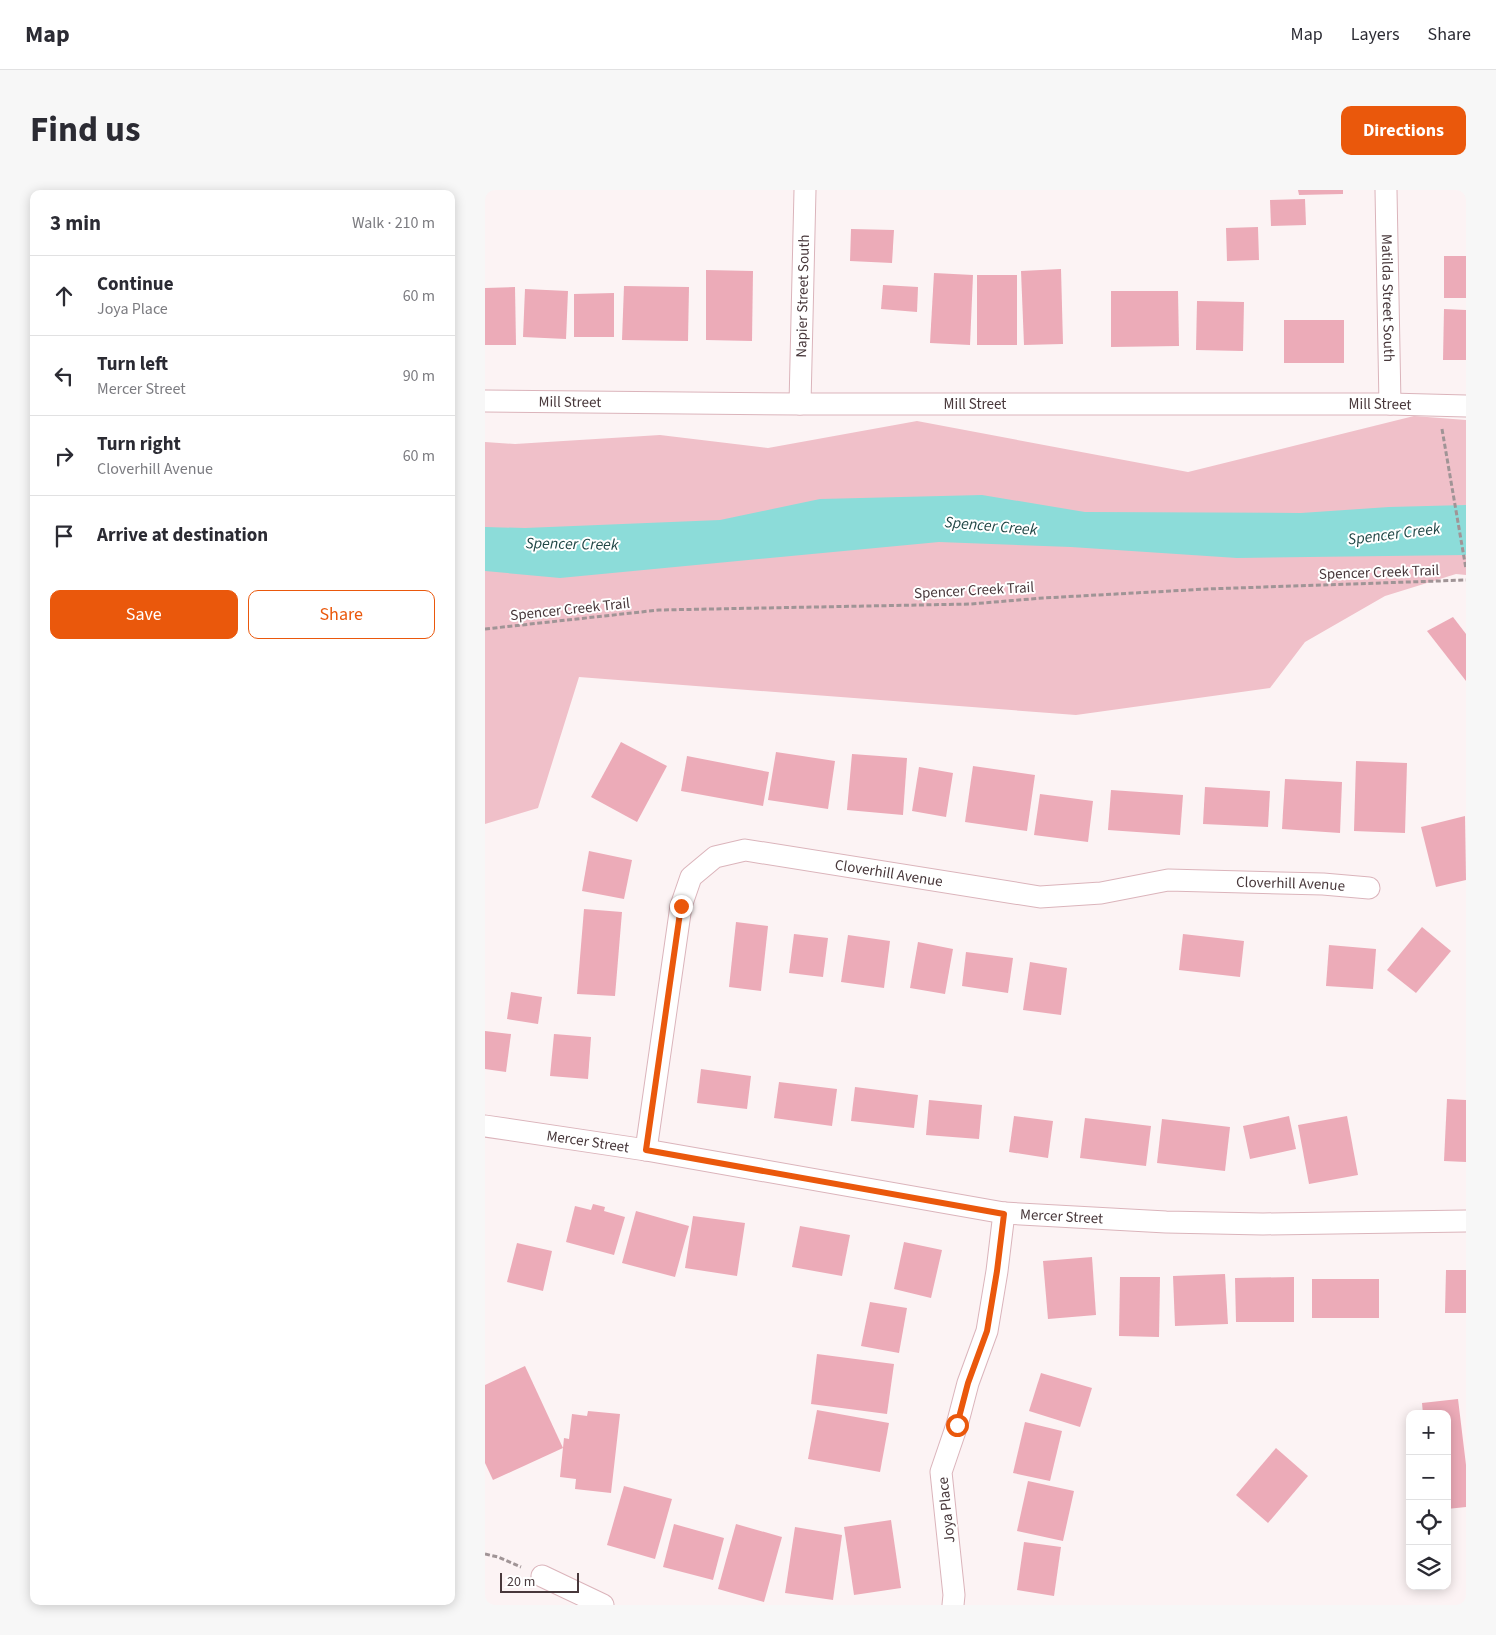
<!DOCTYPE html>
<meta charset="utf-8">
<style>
:root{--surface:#fff;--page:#f7f7f7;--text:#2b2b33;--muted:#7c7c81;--line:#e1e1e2;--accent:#ea580c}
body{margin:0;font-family:"Source Sans 3",sans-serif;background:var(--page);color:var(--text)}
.controls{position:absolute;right:15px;bottom:15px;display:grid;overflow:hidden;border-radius:10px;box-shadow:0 2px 12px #0003}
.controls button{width:45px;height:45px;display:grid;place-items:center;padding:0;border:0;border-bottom:1px solid var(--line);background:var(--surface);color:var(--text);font:25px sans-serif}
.scale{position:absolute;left:15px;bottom:12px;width:79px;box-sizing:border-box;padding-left:5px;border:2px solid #48383b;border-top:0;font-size:14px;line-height:18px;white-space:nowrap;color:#48383b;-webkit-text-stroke:4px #fff;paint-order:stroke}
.stop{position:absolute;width:15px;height:15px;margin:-11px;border:4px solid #ea580c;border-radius:50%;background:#fff}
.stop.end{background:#ea580c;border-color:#fff;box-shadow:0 1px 5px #0008}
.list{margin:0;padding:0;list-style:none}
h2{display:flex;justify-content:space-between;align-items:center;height:65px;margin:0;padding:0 20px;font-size:21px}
h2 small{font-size:16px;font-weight:400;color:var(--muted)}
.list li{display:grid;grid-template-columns:32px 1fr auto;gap:15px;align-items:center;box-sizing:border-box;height:80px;padding:0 20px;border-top:1px solid var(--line)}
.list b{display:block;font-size:19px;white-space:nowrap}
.list p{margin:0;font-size:16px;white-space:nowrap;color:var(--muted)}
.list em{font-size:16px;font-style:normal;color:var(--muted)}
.actions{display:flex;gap:10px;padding:15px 20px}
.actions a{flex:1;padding:11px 0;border:1px solid var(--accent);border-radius:10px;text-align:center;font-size:18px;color:var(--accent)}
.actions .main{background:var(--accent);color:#fff}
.icon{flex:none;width:28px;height:28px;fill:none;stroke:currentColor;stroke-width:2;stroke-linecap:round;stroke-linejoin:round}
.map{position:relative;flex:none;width:981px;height:1415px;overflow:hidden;border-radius:10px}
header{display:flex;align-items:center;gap:30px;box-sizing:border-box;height:70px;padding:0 25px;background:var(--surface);border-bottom:1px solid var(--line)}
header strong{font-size:24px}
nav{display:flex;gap:28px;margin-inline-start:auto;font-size:18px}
.intro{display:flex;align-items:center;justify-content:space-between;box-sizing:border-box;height:120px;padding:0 30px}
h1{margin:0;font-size:35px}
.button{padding:12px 22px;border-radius:10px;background:var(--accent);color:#fff;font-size:18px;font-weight:700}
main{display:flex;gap:30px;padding:0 30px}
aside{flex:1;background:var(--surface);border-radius:10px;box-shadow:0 2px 12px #0003}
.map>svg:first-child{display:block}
.green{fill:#f0c0c9}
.water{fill:#8cdcd9}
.building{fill:#ecabb8}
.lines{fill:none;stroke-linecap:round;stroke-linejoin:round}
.street-casing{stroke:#dbb4bb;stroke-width:23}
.path{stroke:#a09496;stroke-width:3;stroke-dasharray:5 2.5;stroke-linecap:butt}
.street{stroke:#fff;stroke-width:21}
.route{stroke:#ea580c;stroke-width:6}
.labels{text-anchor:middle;stroke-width:4;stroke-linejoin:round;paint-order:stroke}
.street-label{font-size:15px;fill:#48383b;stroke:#fff}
.water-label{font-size:16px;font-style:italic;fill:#214746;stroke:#fff}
</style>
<header>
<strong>Map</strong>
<nav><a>Map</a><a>Layers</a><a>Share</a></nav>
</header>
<div class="intro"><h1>Find us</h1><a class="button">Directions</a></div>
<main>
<aside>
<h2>3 min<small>Walk · 210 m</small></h2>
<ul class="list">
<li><svg class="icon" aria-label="ahead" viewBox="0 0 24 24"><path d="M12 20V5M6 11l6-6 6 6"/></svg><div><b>Continue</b><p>Joya Place</p></div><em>60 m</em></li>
<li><svg class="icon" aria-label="left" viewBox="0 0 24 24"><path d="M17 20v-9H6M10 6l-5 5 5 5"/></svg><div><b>Turn left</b><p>Mercer Street</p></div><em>90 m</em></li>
<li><svg class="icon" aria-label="right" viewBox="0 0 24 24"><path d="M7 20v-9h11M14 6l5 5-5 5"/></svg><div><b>Turn right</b><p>Cloverhill Avenue</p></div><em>60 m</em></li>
<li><svg class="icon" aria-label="arrive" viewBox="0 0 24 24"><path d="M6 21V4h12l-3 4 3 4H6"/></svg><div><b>Arrive at destination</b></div></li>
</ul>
<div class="actions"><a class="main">Save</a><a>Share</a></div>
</aside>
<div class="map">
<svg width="981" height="1415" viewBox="0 0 981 1415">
<rect width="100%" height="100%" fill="#fcf3f4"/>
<path class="green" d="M929,226l52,4v155l-10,-1 -71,22 -80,46 -35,46 -194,27 -497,-38 -41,131 -53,16v-382l30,2 145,-9 108,13 149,-27 271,51z"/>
<path class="water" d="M497,305l103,17 216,1 88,-6 77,-2v50l-229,3 -166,-11 -132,-5 -379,36 -75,-7v-44l40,1 195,-8 100,-21z"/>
<g class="building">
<path d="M813,0h45v4l-44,1z"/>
<path d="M820,9l1,26 -35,1 -1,-26z"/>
<path d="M773,37l1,33 -32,1 -1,-33z"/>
<path d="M366,39l43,1 -2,33 -42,-2z"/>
<rect x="959" y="66" width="22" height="42"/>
<path d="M576,79l2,75 -39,1 -3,-74z"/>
<path d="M221,80l47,1 -1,70 -46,-1z"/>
<path d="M449,83l39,2 -3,70 -40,-2z"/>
<rect x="492" y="85" width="40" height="70"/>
<path d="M398,95l35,2 -1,25 -36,-3z"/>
<path d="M139,96l65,1 -1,54 -66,-1z"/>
<path d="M30,97l1,58h-31v-57z"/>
<path d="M40,99l43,2 -2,48 -43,-2z"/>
<path d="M626,101h67l1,55 -68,1z"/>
<path d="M129,103v44h-40v-43z"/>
<path d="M712,111l47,1 -1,49 -47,-1z"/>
<path d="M959,119l22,1v50h-23z"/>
<rect x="799" y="130" width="60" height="43"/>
<path d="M968,427l13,17v47l-39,-50z"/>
<path d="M136,552l46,24 -30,56 -46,-25z"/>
<path d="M291,562l59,9 -7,48 -60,-9z"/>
<path d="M367,564l55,4 -4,57 -56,-5z"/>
<path d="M202,566l82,16 -6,34 -82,-15z"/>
<path d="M871,571l51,2 -2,70 -51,-2z"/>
<path d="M488,576l62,9 -8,56 -62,-9z"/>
<path d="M434,577l34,6 -7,44 -34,-6z"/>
<path d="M800,589l57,3 -2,51 -58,-4z"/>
<path d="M720,597l65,4 -2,36 -65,-3z"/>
<path d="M626,600l72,5 -3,40 -72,-5z"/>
<path d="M555,604l53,7 -5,41 -54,-7z"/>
<path d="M980,626l1,64 -30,7 -15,-60z"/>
<path d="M104,661l43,9 -8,39 -42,-8z"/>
<path d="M99,719l38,3 -7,84 -38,-2z"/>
<path d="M251,732l32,4 -7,65 -32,-4z"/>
<path d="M937,737l29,24 -35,42 -29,-23z"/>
<path d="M309,744l34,4 -5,39 -34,-4z"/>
<path d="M698,744l61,7 -4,36 -61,-7z"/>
<path d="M363,745l42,6 -6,47 -43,-6z"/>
<path d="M433,752l35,7 -8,45 -35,-6z"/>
<path d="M844,755l47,4 -3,40 -47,-3z"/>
<path d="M481,762l47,6 -5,35 -46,-7z"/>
<path d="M545,772l37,6 -6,47 -38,-5z"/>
<path d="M26,802l31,5 -4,27 -31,-5z"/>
<path d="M0,841l26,3 -5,38 -21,-3z"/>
<path d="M69,844l37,3 -3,42 -38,-3z"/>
<path d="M216,879l50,7 -4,33 -50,-6z"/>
<path d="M294,892l58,7 -5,37 -58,-8z"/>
<path d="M370,897l63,8 -4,33 -63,-7z"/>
<path d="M962,909l19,1v62l-22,-1z"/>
<path d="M444,910l53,5 -3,34 -53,-4z"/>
<path d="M529,926l39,5 -5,37 -39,-6z"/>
<path d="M804,926l7,33 -46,10 -7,-33z"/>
<path d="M862,926l11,59 -49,9 -11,-59z"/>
<path d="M600,928l66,8 -5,40 -66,-8z"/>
<path d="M677,929l68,8 -5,44 -68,-8z"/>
<path d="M108,1014l12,3 -1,4 21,6 -11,38 -48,-13 9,-36 16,4z"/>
<path d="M151,1021l53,15 -14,51 -53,-14z"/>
<path d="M208,1026l52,7 -8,53 -52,-8z"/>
<path d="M315,1036l50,9 -8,41 -50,-9z"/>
<path d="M419,1052l38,8 -11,48 -37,-9z"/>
<path d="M32,1053l35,8 -9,40 -36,-9z"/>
<path d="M607,1067l4,58 -48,4 -5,-58z"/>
<path d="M961,1080h20v43h-21z"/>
<path d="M740,1084l3,50 -53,2 -2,-50z"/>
<path d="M635,1087h40l-1,60 -40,-1z"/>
<path d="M809,1087v45h-58l-1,-44z"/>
<rect x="827" y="1089" width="67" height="39"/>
<path d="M385,1112l37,6 -8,45 -38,-7z"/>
<path d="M332,1164l77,10 -7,50 -76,-10z"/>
<path d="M40,1176l38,82 -70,32 -8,-17v-78z"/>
<path d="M556,1183l51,15 -12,39 -51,-16z"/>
<path d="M973,1209l8,66v42l-19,2v-95h-24l-1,-11z"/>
<path d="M332,1220l72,13 -9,49 -72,-13z"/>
<path d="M103,1221l32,3 -9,79 -36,-4 1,-10 -16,-2 4,-39 5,1 3,-25 15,2z"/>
<path d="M540,1232l37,9 -12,50 -37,-8z"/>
<path d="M791,1258l32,28 -40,47 -32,-28z"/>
<path d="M543,1291l46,10 -11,50 -46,-10z"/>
<path d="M139,1296l48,13 -17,60 -48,-14z"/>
<path d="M406,1330l10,68 -47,7 -10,-68z"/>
<path d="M189,1334l50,14 -11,42 -50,-13z"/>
<path d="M251,1334l46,13 -18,65 -46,-13z"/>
<path d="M310,1337l47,8 -9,65 -48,-7z"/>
<path d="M539,1352l37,5 -7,49 -37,-6z"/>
</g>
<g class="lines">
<defs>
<g id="street">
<path id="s1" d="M901,0l4,214"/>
<path id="s2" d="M0,211l315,3h590l76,2"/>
<path id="s3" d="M315,214l5,-214"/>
<path id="s4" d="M0,936l161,24 358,63 162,9 97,2 203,-3"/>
<path id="s5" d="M161,960l35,-244 10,-29 24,-20 30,-7 295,47 61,-4 67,-13 155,4 46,4"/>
<path d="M57,1386l61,29"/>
<path d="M468,1415l1,-10 -13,-123 16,-47 11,-42 19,-52 10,-60 7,-58"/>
</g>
</defs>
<use href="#street" class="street-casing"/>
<g class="path">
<path d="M957,239l24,140"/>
<path d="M0,439l174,-19 312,-6 72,-6 164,-9 259,-9"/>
<path d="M0,1364l13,3 23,10"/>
</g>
<use href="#street" class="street"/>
</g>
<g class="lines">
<path class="route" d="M196,716l-35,244 358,64 -7,57 -10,60 -19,52 -11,42"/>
</g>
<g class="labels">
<g class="street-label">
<text dy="5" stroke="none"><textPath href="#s3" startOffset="108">Napier Street South</textPath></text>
<text dy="5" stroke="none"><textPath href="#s1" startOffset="108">Matilda Street South</textPath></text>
<text dy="5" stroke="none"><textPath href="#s2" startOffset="85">Mill Street</textPath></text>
<text dy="5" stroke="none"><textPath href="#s2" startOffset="490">Mill Street</textPath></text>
<text dy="5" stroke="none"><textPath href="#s2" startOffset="895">Mill Street</textPath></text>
<text transform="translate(894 382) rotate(-2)" y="5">Spencer Creek Trail</text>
<text transform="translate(489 400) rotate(-3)" y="5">Spencer Creek Trail</text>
<text transform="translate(85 419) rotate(-6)" y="5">Spencer Creek Trail</text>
<text dy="5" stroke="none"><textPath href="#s5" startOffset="485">Cloverhill Avenue</textPath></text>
<text dy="5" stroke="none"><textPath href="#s5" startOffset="890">Cloverhill Avenue</textPath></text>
<text dy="5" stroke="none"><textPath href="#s4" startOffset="104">Mercer Street</textPath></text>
<text dy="5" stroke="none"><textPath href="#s4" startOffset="584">Mercer Street</textPath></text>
<text transform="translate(461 1320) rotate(-96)" y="5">Joya Place</text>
</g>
<g class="water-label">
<text transform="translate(506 335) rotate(5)" y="6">Spencer Creek</text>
<text transform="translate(909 343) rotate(-7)" y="6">Spencer Creek</text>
<text transform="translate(87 353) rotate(1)" y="6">Spencer Creek</text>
</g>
</g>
</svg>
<div class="controls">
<button>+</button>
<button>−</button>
<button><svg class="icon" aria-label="locate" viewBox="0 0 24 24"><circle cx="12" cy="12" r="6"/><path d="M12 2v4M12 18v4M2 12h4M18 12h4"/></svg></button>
<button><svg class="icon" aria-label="layers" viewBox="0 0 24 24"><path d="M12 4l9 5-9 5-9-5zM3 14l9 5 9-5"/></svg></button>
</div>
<div class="scale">20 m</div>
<div class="stop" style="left:472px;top:1235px"></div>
<div class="stop end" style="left:196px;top:716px"></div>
</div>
</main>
